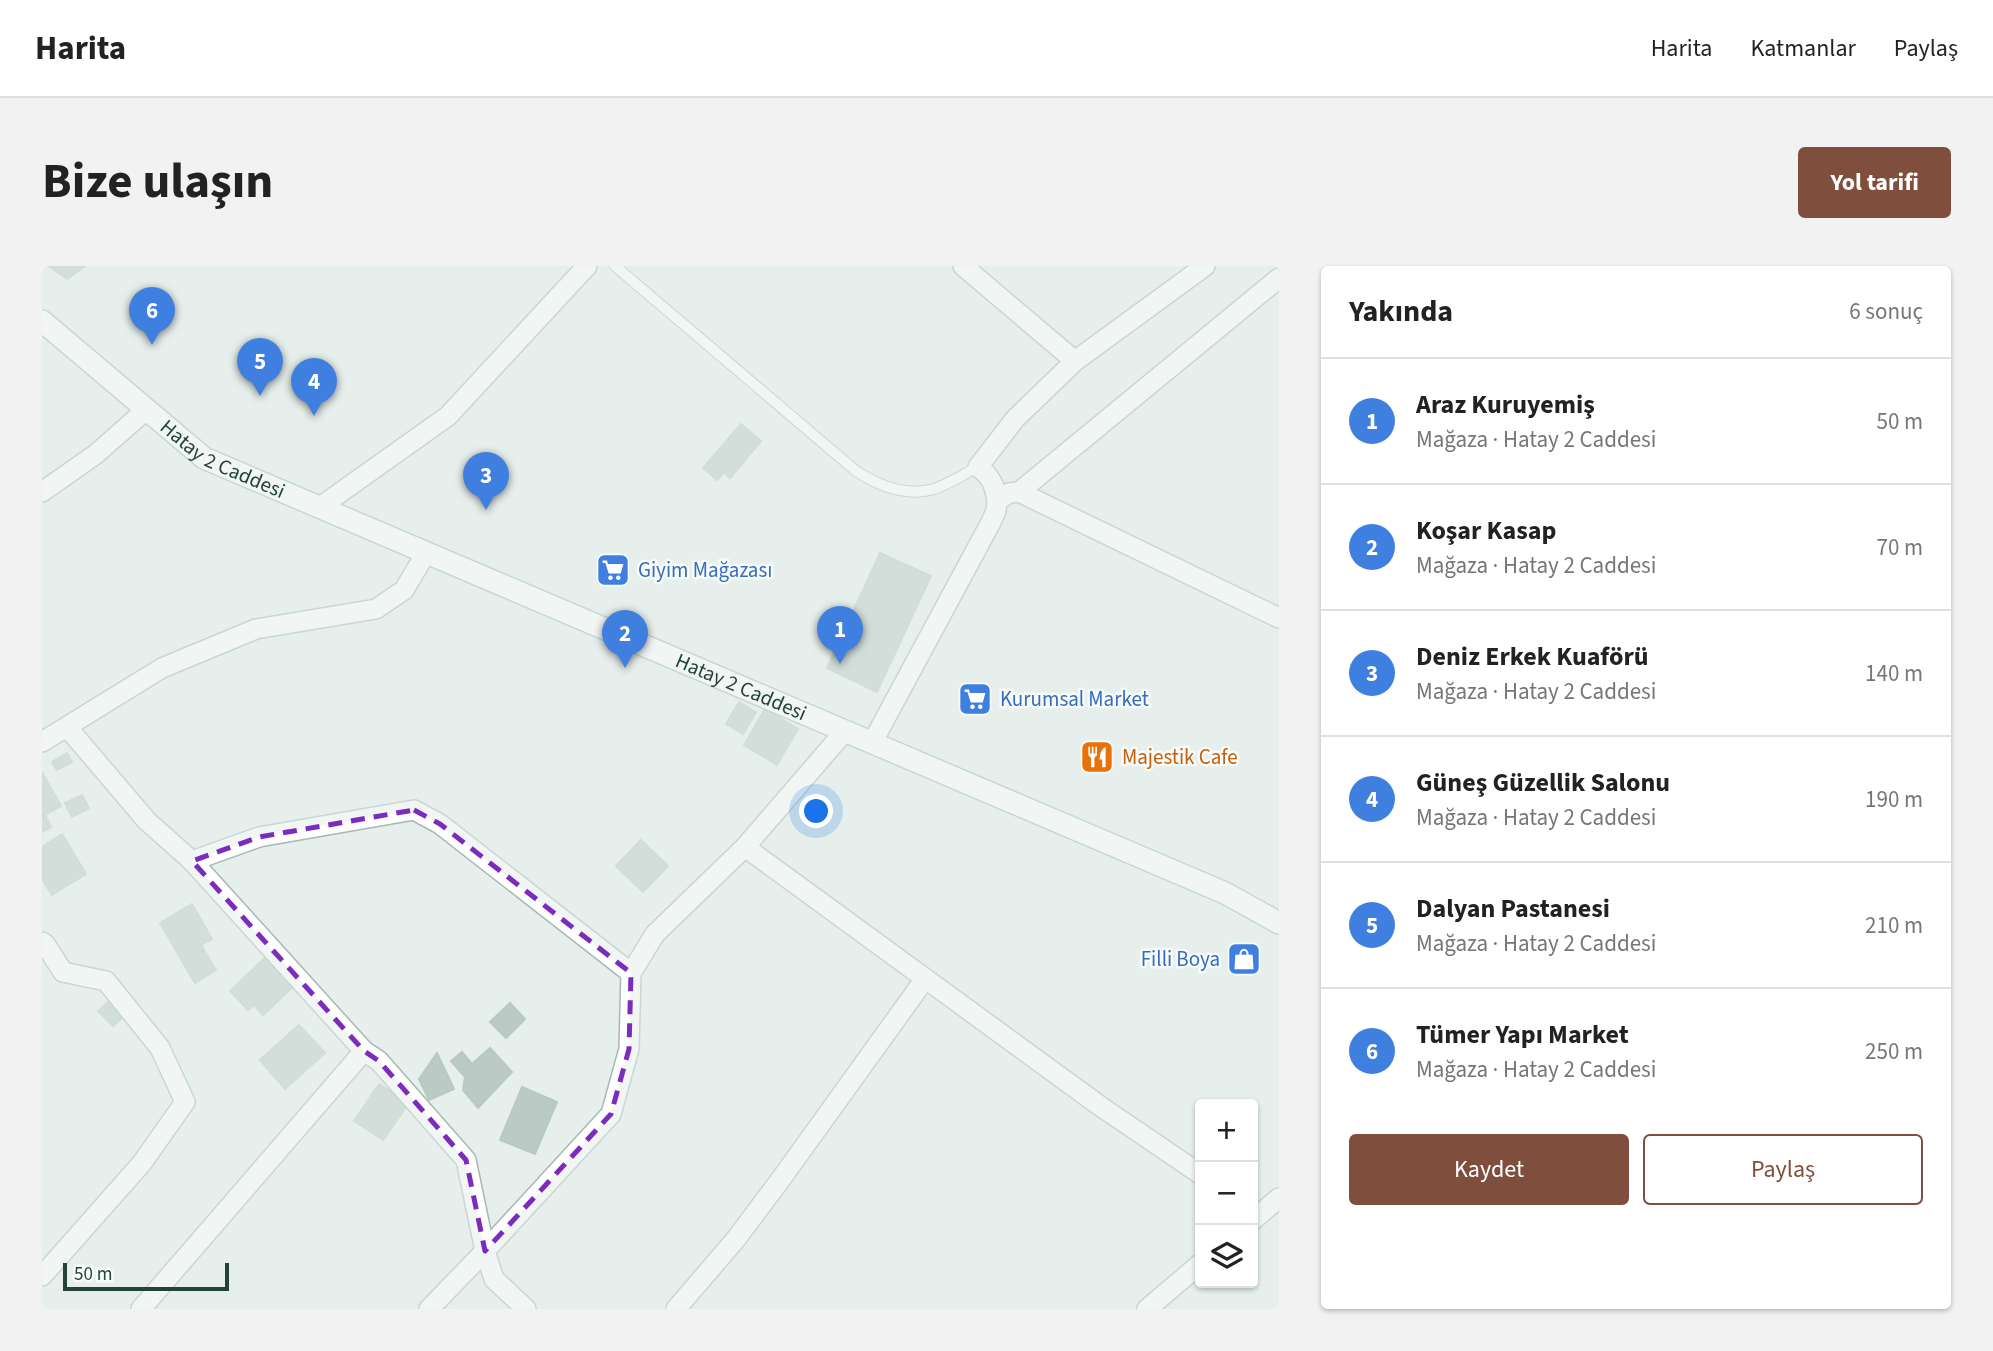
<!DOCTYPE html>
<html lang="tr">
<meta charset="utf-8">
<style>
:root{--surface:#fff;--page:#f2f2f2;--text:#222;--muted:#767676;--line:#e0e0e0;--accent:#804e3d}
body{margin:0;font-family:"Source Sans 3",sans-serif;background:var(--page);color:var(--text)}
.controls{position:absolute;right:21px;bottom:21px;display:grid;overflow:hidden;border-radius:7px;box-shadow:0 2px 5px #0004}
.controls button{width:63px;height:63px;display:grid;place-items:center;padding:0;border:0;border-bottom:2px solid var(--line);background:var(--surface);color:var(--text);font:35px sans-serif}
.scale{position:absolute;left:21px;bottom:18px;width:166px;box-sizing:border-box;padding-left:7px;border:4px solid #24423a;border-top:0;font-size:19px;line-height:24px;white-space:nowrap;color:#24423a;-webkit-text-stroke:5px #f7fbf9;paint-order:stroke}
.you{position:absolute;left:775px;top:546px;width:24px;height:24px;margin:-18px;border:5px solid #fff;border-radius:50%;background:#1a73e8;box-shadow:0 0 0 10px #1a73e833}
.badge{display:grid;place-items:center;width:46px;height:46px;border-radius:50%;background:var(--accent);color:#fff;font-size:23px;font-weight:700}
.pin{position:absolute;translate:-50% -58px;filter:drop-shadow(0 2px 4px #0008)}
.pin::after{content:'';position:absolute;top:37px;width:24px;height:21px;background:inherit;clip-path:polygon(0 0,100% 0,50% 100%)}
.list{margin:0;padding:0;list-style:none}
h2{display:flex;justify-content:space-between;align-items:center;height:91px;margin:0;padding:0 28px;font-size:30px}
h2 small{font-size:23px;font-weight:400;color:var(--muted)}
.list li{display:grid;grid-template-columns:46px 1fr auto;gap:21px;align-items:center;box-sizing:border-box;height:126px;padding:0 28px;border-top:2px solid var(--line)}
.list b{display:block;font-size:26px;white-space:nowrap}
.list p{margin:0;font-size:23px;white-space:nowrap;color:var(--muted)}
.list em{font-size:23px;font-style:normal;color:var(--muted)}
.actions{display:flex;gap:14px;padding:21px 28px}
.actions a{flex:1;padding:16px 0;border:2px solid var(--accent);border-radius:7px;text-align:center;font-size:24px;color:var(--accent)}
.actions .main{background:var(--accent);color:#fff}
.icon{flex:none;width:38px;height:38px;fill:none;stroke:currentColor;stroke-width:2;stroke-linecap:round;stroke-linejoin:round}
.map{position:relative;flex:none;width:1237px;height:1043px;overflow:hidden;border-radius:7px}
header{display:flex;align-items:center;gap:42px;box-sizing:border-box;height:98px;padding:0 35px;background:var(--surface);border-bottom:2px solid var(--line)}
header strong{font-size:33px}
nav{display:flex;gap:38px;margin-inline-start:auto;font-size:24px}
.intro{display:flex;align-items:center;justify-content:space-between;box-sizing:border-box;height:168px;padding:0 42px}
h1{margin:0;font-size:49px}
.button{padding:18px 32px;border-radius:7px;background:var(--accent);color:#fff;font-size:24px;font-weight:700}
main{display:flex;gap:42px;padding:0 42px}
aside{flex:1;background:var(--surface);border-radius:7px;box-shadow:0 2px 5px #0004}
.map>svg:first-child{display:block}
.building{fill:#bbcac4;stroke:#b8c9c2;stroke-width:2}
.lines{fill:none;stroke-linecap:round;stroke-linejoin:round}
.lane-casing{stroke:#a8b8b2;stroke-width:12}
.street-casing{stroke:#a8b8b2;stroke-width:22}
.secondary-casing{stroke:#a4bbb3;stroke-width:24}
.lane{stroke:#fff;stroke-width:10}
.street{stroke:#fff;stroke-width:19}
.secondary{stroke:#fff;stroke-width:21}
.marked{fill:none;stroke:#7b2cbf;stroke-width:5;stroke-dasharray:14 9;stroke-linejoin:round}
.labels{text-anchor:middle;stroke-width:5;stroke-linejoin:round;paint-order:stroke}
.street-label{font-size:21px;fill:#24423a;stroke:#f7fbf9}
.shop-label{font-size:21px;fill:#366cbe;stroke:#f7fbf9;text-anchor:start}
.food-label{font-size:21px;fill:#c56008;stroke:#f7fbf9;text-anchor:start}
</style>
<header>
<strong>Harita</strong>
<nav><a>Harita</a><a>Katmanlar</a><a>Paylaş</a></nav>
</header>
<div class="intro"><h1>Bize ulaşın</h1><a class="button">Yol tarifi</a></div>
<main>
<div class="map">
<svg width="1237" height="1043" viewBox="0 0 1237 1043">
<rect width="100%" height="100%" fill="#e6efeb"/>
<g class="building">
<path d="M7,0h36l-18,13z"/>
<path d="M699,158l20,17 -31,37 -6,-6 -7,8 -14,-12z"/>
<path d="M838,287l51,23 -54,116 -50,-24z"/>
<path d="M697,436l17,10 -13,22 -17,-10z"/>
<path d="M723,443l33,20 -21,36 -33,-20z"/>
<path d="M25,487l5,9 -15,8 -5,-8z"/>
<path d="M0,506l19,34 -16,9 6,12 -9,5z"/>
<path d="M40,529l7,13 -17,9 -7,-14z"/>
<path d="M20,568l24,40 -34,21 -10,-16v-32z"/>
<path d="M599,574l27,26 -25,26 -27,-26z"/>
<path d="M150,638l20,35 -11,6 15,25 -21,13 -35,-60z"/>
<path d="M227,688l28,29 -34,32 -9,-10 -6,5 -18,-19z"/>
<path d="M67,735l15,15 -11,10 -15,-15z"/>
<path d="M468,737l15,16 -19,19 -16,-16z"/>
<path d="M257,759l26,28 -40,36 -25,-29z"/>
<path d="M448,782l22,24 -34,36 -15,-18 2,-13 -14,-16 11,-9 10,12z"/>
<path d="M395,787l17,36 -25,11 -10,-21z"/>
<path d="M337,818l30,19 -26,37 -29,-19z"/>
<path d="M480,821l35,15 -22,52 -35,-14z"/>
</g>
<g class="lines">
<defs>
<path id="lane" d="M573,0l241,205c23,15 50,26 78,18 15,-5 30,-15 44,-22"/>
<g id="street">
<path d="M921,0l112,95"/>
<path d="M0,226l54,-38 51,-45"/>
<path d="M977,226l260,126"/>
<path d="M955,235c-2,-15 -6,-25 -19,-34l37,-48 60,-58 130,-95"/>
<path d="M278,241l128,-91 139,-150"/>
<path d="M25,461l80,94 45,40 172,190 15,10 87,99 19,91 9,28 32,30"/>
<path d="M0,476l120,-74 94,-39 120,-20 28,-19 22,-37"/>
<path d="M830,477l118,-219 6,-13 1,-10 12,-8 10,-1 260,-214"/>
<path d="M703,581l355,259 100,68"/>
<path d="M150,595l67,-24 155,-27 26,14 191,149"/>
<path d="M0,676l3,2 18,28 43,9 54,67 25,54 -43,61 -100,113"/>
<path d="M1211,954l26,-22"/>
<path d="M99,1043l223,-258"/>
<path d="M387,1043l56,-58 126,-137 18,-65 2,-76 24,-39 90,-87 100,-116"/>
<path d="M634,1043l60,-70 42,-56 147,-204"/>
<path d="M1105,1043l53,-45"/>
</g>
<g id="secondary">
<path id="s1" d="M0,55l162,137 1021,435 54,30"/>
</g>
</defs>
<use href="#lane" class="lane-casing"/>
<use href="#street" class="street-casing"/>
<use href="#secondary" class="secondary-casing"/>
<use href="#lane" class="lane"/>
<use href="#street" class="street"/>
<use href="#secondary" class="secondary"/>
</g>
<path d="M0 0H1237V1043H0ZM372,544l26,14 191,149 -2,76 -18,65 -126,137 -19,-91 -87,-99 -15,-10 -172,-190 67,-24z" fill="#e6efeb" fill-opacity=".55" fill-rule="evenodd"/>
<path class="marked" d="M372,544l26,14 191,149 -2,76 -18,65 -126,137 -19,-91 -87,-99 -15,-10 -172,-190 67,-24z"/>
<defs>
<symbol id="supermarket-square" viewBox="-11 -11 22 22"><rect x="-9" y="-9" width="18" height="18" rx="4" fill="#3f7fe0" stroke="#f7fbf9"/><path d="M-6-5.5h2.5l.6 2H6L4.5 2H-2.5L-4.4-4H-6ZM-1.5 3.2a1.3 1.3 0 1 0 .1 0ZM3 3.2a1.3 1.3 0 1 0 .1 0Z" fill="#fff"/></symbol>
<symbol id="restaurant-square" viewBox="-11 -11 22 22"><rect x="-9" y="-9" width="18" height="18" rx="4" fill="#e8710a" stroke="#f7fbf9"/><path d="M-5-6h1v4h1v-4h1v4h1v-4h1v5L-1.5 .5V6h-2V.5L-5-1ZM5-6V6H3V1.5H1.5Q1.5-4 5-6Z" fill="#fff"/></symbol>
<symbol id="shop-square" viewBox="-11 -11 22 22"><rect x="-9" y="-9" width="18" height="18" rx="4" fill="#3f7fe0" stroke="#f7fbf9"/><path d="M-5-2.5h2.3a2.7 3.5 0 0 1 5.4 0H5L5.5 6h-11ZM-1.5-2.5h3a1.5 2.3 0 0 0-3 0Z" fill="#fff"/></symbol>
</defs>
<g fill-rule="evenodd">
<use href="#supermarket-square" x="552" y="285" width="38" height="38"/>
<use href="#supermarket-square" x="914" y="414" width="38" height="38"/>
<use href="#restaurant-square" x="1036" y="472" width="38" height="38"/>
<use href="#shop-square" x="1183" y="674" width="38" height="38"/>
</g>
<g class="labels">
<g class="street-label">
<text dy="7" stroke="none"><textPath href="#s1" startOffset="229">Hatay 2 Caddesi</textPath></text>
<text dy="7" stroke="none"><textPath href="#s1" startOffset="796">Hatay 2 Caddesi</textPath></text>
</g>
<g class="shop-label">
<text x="596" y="311">Giyim Mağazası</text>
<text x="958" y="440">Kurumsal Market</text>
<text x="1178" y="700" text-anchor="end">Filli Boya</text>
</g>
<g class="food-label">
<text x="1080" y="498">Majestik Cafe</text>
</g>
</g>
</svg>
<div class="controls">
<button>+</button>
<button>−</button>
<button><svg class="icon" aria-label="layers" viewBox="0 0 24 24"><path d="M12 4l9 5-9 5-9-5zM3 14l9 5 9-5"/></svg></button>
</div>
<div class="scale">50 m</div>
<div class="you"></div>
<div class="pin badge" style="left:798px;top:398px;background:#3f7fe0">1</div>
<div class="pin badge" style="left:583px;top:402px;background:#3f7fe0">2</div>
<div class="pin badge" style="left:444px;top:244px;background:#3f7fe0">3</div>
<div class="pin badge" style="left:272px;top:150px;background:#3f7fe0">4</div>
<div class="pin badge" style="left:218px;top:130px;background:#3f7fe0">5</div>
<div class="pin badge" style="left:110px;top:79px;background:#3f7fe0">6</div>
</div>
<aside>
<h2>Yakında<small>6 sonuç</small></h2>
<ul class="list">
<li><span class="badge" style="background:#3f7fe0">1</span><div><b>Araz Kuruyemiş</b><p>Mağaza · Hatay 2 Caddesi</p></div><em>50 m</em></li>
<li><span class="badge" style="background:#3f7fe0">2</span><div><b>Koşar Kasap</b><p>Mağaza · Hatay 2 Caddesi</p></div><em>70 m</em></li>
<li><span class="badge" style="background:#3f7fe0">3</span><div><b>Deniz Erkek Kuaförü</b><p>Mağaza · Hatay 2 Caddesi</p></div><em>140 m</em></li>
<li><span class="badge" style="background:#3f7fe0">4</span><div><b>Güneş Güzellik Salonu</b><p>Mağaza · Hatay 2 Caddesi</p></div><em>190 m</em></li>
<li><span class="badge" style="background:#3f7fe0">5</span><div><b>Dalyan Pastanesi</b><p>Mağaza · Hatay 2 Caddesi</p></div><em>210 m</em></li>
<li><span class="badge" style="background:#3f7fe0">6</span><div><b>Tümer Yapı Market</b><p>Mağaza · Hatay 2 Caddesi</p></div><em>250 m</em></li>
</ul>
<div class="actions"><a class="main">Kaydet</a><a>Paylaş</a></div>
</aside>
</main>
